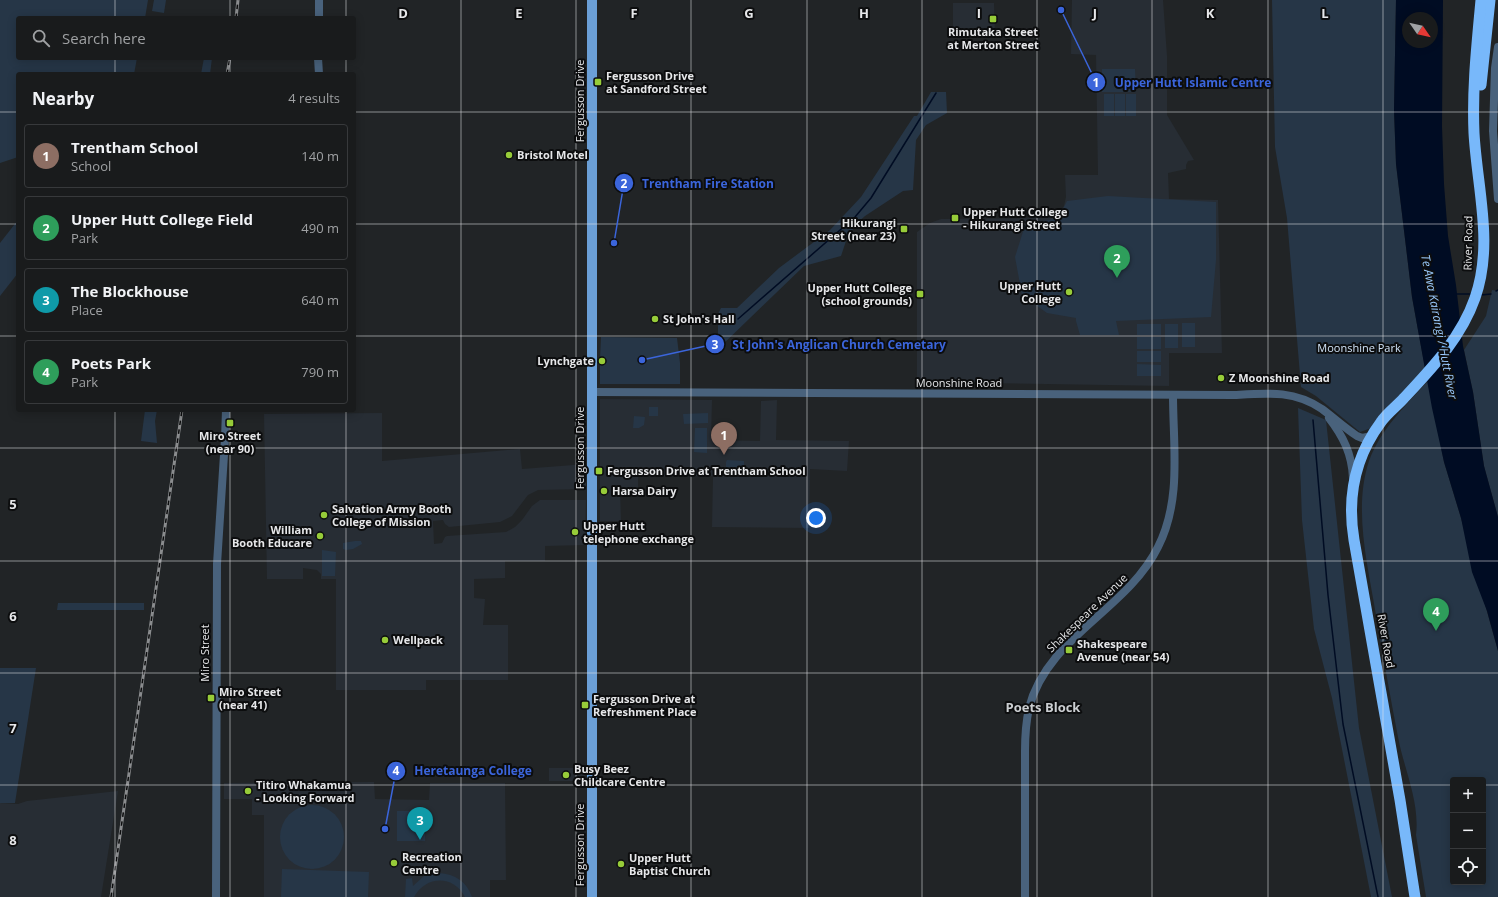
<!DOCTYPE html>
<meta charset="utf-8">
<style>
:root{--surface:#191b1c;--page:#222425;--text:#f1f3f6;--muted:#9fa1a3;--line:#37393b;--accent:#ea580c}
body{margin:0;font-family:"Open Sans",sans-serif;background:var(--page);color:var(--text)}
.controls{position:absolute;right:12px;bottom:12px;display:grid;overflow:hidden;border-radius:4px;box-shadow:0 2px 10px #0003}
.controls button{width:36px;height:36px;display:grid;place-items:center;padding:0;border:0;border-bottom:1px solid var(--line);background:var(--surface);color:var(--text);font:20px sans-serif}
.compass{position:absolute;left:1402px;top:12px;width:36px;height:36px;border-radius:50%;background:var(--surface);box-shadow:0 2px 10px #0003;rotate:124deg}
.you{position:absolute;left:816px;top:518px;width:14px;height:14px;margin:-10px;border:3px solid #fff;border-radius:50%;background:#1a73e8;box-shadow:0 0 0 6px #1a73e833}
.badge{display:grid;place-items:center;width:26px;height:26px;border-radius:50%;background:var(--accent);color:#fff;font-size:13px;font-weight:700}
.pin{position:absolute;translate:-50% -33px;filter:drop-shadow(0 1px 2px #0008)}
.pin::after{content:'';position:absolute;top:21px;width:14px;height:12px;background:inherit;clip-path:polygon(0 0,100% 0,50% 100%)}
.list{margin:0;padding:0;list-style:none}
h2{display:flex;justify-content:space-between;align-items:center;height:52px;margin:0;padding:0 16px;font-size:17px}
h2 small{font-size:13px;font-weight:400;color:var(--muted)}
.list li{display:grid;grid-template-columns:26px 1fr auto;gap:12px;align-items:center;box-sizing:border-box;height:64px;margin:0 8px 8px;padding:0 8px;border:1px solid var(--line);border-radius:4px}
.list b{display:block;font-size:15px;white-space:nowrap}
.list p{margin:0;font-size:13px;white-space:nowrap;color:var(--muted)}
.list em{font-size:13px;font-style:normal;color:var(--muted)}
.icon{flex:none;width:22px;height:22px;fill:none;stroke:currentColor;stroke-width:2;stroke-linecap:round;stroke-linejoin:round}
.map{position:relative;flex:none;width:1498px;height:897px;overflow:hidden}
.search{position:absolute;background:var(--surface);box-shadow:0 2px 10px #0003;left:16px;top:16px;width:340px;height:44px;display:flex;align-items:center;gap:10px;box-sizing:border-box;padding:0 14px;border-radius:4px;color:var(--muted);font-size:15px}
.panel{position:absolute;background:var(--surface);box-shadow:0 2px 10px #0003;left:16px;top:72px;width:340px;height:340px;border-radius:4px}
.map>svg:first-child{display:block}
.built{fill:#272d34}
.green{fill:#263647;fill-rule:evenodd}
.water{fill:#000c23;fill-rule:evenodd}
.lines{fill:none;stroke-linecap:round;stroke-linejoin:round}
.stream{stroke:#000c23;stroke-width:1.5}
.minor{stroke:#49627c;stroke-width:8}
.major{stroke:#6b9fd6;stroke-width:10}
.highway{stroke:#78b8fa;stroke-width:11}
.rail-casing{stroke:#8a8c8e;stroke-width:3}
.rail{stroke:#0c0d0e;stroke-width:1.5;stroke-dasharray:4.5;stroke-linecap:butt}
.grid{fill:none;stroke:#e6e7e9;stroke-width:1;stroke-opacity:0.55}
.poi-dot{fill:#97cc39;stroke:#0c0d0e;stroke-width:1.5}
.labels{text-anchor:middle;stroke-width:4;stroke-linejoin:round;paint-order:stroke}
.poi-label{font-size:11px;font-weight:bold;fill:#e6e7e9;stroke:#0c0d0e;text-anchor:start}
.street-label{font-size:11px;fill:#e6e7e9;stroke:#0c0d0e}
.park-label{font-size:11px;fill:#d0e3f7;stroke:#0c0d0e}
.water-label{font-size:12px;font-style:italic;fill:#99c8fa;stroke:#0c0d0e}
.quarter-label{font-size:13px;font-weight:bold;fill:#cbced1;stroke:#0c0d0e}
.grid-label{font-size:13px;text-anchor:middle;font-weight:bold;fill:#e6e7e9;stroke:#0c0d0e;stroke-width:4;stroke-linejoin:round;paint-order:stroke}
.leader{fill:none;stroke:#3b65db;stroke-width:1.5}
.callout-dot{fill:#3b65db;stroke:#0c0d0e;stroke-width:1.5}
.mark-label{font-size:12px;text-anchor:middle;font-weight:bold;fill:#fff}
.callout-label{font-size:12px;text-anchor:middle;font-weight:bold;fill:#3b65db;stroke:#0c0d0e;stroke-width:4;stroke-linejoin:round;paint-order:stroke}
</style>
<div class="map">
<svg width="1498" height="897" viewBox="0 0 1498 897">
<rect width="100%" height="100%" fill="#212426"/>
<g class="built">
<path d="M1072,0h91l4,56v59l27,45 -6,1 -2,4v4l-18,4 1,26 49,1 4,153h-53v33l-252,-4v-150l13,-9 11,-4 105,-1 12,-4 6,-8 2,-9 -1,-22h33l-2,-120 -25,-1z"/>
<path d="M953,3h41l1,33 -42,1z"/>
<path d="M600,399l112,1 -1,40 49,1 1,-40 16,-1 -1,40 73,1 -2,30 -37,-2 -1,59 -97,-1 1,-51h-75v12h-18l1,33h-21z"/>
<path d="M382,413v48l138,-12 2,20 64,-5v25l-48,1 -10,5 -16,21 -12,6 -51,5 -4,-3 -2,-4 -10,1 1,23 8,-1 3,-6 2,-1 59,-4 9,-5 7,-7 10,-14 8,-6h46l-1,45 -40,1v15h-40v17l-31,1v19l11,1 -2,26h25v55h-82v10h-90v-111h-15v-5l-4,-4 -14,-2v11h-36l-3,-165z"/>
<rect x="549" y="768" width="36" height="13"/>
<path d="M374,782l1,17 54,1 1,-17h75l1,97h-16v17h-226v-82h-12v-16h-28v-16z"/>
<path d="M118,791l-17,106h-101v-94l18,1 9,-3z"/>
</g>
<g class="green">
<path d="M0,0h148l-3,18h-127v40h119l-3,16h-116v83l-18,6z"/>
<path d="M154,0h12l-2,13 -12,-2z"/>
<path d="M1272,0h124l-2,110 2,54 16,133 13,71 -51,59 -14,5 -44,-36 -15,-9 -14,-169 -12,-71z"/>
<path d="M204,58h8l-2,16h-9z"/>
<path d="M1102,69h33l1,23h-34z"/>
<path d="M931,92h15l1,21 -21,12 -10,15 -3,50 -10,1 -38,25 -9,8 -10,17 -5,15 -37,10 -86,83v-35l3,-6h16l42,-40 51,-38 31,-33 53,-81h3z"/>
<rect x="1104" y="94" width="10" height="22"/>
<rect x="1115" y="94" width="10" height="22"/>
<rect x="1126" y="94" width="10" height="22"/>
<path d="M1108,196l108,6v58l-5,57 -95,4 3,14h-39l-4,-14v-3l-29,-5 -25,-18 -7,-38 11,-35c8,-1 24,0 31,-5 4,-3 8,-12 10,-16z"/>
<path d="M18,220v53l-18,23v-53z"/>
<path d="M1492,290l6,1v226l-14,-51 -11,-74 -9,-42 22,-34z"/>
<rect x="1182" y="323" width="13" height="24"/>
<rect x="1137" y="324" width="24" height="11"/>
<rect x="1165" y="324" width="13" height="24"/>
<path d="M601,337l76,1 3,25v21h-80v-21h4l1,-4h-5z"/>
<rect x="1137" y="337" width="24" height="12"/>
<rect x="1137" y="351" width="24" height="11"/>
<path d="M1137,364l24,1v11h-24z"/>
<path d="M1428,381l16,81 17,56 37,133v246h-72l-10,-62c4,-33 -12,-66 -18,-98 -8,-41 -15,-82 -22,-122 -8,-49 -23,-106 -7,-154 11,-31 37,-56 59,-80zM1453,780h30v102h-30z"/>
<rect x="649" y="407" width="9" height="9"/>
<path d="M1298,408l28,12 33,308 33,169h-21l-39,-199 -18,-69 -12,-109z"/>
<path d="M145,410h12l-2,11 2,22 -16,-2z"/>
<path d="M708,413v10l-24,1 -1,-10z"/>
<path d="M634,416l11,1 -1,8 -5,3h-6z"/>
<path d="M695,428h12v25l-13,-1z"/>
<path d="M727,460l17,1v9h-18v-8z"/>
<path d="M355,541h6l1,3 -9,5 -7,1 -3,-1v-6z"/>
<path d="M322,550l14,2 -1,24h-13z"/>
<path d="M58,603h86v7h-87z"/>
<path d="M0,668h36l-21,135h-15z"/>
<circle cx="312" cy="837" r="32"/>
<rect x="397" y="811" width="28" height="30"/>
<path d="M282,869l87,3 -1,25h-87z"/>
<path d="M439,873c16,1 28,9 33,24h-7c-11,-22 -39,-22 -51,0h-9l1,-18 6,-1 1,8 11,-10z"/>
</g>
<path class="water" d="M1396,0h47l-1,126 2,58 4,52 8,49 7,61 10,46 11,74 14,51v134l-11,-40 -15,-39 -11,-54 -17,-56 -12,-54 -20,-111 -16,-133 -2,-54zM1408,18h24v24h-24z"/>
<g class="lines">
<g class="stream">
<path d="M1496,291l2,-1"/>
<path d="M1457,294h14"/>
<path d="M1481,295l10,-1"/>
<path d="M738,319l117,-102 16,-19 65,-105"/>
<path d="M1313,420l15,175 15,129 35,173"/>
</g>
<g class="minor">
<path d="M319,18v-18"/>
<path d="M1498,47l-3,21 -2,63 5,68"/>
<path d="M318,58l1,16"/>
<path d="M592,392l642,3c33,-2 60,-5 88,14 12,9 23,19 35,27l5,2 10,-2"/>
<path d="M1329,418c14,18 23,36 24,60"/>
<path d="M216,897l1,-333 8,-125 1,-29"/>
<path d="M1025,897v-146c0,-15 1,-29 4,-43 18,-71 98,-98 129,-161 24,-47 15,-101 15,-152"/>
</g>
<path class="major" d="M592,897v-897"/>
<g class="highway">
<path d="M1481,85l9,-85"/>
<path d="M1415,897l-15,-97 -46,-260c-7,-42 1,-83 27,-118 6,-9 15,-15 23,-24 28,-30 57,-60 71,-100 19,-54 2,-110 -1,-165 -2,-45 3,-89 7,-133"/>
</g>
<defs>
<g id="rail">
<path d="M236,18l2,-18"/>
<path d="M227,74l3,-16"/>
<path d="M111,897l71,-487"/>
</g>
</defs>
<use href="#rail" class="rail-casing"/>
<use href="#rail" class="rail"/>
</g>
<path class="grid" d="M115,0v18M230,0v18M346,0v18M461,0v897M576,0v897M691,0v897M807,0v897M922,0v897M1037,0v897M1152,0v897M1268,0v897M1383,0v897M115,58v16M230,58v16M346,58v16M0,112h18M354,112h1144M0,224h18M354,224h1144M0,336h18M354,336h1144M115,410v487M230,410v487M346,410v487M0,448h1498M0,561h1498M0,673h1498M0,785h1453M1483,785h15"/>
<g class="poi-dot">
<rect x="989" y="15" width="8" height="8" rx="2"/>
<rect x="594" y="78" width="8" height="8" rx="2"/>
<circle cx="509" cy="155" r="4"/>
<rect x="951" y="214" width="8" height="8" rx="2"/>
<rect x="900" y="225" width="8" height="8" rx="2"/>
<circle cx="1069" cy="292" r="4"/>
<rect x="916" y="290" width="8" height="8" rx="2"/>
<circle cx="655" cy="319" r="4"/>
<circle cx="602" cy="361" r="4"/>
<circle cx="1221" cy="378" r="4"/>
<rect x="226" y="419" width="8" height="8" rx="2"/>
<rect x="595" y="467" width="8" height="8" rx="2"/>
<circle cx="604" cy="491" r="4"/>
<circle cx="324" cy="515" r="4"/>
<circle cx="575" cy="532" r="4"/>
<circle cx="320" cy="536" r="4"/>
<circle cx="385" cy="640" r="4"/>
<rect x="1065" y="646" width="8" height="8" rx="2"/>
<rect x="207" y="694" width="8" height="8" rx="2"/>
<rect x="581" y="701" width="8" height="8" rx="2"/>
<circle cx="566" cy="775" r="4"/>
<circle cx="248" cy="791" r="4"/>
<circle cx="394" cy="863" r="4"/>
<circle cx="621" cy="864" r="4"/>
</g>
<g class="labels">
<g class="poi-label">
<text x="993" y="36" text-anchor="middle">Rimutaka Street<tspan x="993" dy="13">at Merton Street</tspan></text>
<text x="606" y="80">Fergusson Drive<tspan x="606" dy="13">at Sandford Street</tspan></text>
<text x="517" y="159">Bristol Motel</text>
<text x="963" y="216">Upper Hutt College<tspan x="963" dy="13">- Hikurangi Street</tspan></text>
<text x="896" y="227" text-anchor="end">Hikurangi<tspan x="896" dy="13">Street (near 23)</tspan></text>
<text x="1061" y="290" text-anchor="end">Upper Hutt<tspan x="1061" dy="13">College</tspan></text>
<text x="912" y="292" text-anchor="end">Upper Hutt College<tspan x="912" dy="13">(school grounds)</tspan></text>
<text x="663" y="323">St John's Hall</text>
<text x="594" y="365" text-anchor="end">Lynchgate</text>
<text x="1229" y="382">Z Moonshine Road</text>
<text x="230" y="440" text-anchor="middle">Miro Street<tspan x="230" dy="13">(near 90)</tspan></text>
<text x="607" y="475">Fergusson Drive at Trentham School</text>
<text x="612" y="495">Harsa Dairy</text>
<text x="332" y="513">Salvation Army Booth<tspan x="332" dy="13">College of Mission</tspan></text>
<text x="583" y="530">Upper Hutt<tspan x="583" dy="13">telephone exchange</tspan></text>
<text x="312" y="534" text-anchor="end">William<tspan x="312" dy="13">Booth Educare</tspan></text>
<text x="393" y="644">Wellpack</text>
<text x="1077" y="648">Shakespeare<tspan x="1077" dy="13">Avenue (near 54)</tspan></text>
<text x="219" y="696">Miro Street<tspan x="219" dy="13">(near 41)</tspan></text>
<text x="593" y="703">Fergusson Drive at<tspan x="593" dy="13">Refreshment Place</tspan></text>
<text x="574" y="773">Busy Beez<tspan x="574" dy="13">Childcare Centre</tspan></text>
<text x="256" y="789">Titiro Whakamua<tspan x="256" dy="13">- Looking Forward</tspan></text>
<text x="402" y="861">Recreation<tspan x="402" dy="13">Centre</tspan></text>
<text x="629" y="862">Upper Hutt<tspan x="629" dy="13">Baptist Church</tspan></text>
</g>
<g class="street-label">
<text transform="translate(580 101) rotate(-90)" y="4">Fergusson Drive</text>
<text transform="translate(1468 243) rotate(-89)" y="4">River Road</text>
<text x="959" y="387">Moonshine Road</text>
<text transform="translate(580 448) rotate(-90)" y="4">Fergusson Drive</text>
<text transform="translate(1087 613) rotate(-44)" y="4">Shakespeare Avenue</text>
<text transform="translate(1386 641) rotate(80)" y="4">River Road</text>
<text transform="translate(205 653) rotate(-90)" y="4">Miro Street</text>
<text transform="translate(580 845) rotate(-90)" y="4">Fergusson Drive</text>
</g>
<g class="park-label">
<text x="1359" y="352">Moonshine Park</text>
</g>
<g class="water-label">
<text transform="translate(1439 327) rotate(79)" y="4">Te Awa Kairangi / Hutt River</text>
</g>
<g class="quarter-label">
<text x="1043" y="712">Poets Block</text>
</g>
</g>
<g class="grid-label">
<text x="403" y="18">D</text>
<text x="519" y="18">E</text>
<text x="634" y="18">F</text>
<text x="749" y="18">G</text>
<text x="864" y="18">H</text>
<text x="979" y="18">I</text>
<text x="1095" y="18">J</text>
<text x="1210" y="18">K</text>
<text x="1325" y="18">L</text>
<text x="13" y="509">5</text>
<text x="13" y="621">6</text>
<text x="13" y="733">7</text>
<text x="13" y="845">8</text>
</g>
<path class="leader" d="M1061 10L1096 82M614 243L624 183M642 360L715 344M385 829L396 771"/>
<g class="callout-dot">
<circle cx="1061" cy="10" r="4"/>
<circle cx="614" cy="243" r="4"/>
<circle cx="642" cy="360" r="4"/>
<circle cx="385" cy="829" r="4"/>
<circle cx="1096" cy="82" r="10"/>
<circle cx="624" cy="183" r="10"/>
<circle cx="715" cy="344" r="10"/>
<circle cx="396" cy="771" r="10"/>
</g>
<g class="mark-label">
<text x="1096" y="87">1</text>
<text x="624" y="188">2</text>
<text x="715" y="349">3</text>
<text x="396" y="775">4</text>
</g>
<g class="callout-label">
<text x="1193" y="87">Upper Hutt Islamic Centre</text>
<text x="708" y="188">Trentham Fire Station</text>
<text x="839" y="349">St John's Anglican Church Cemetary</text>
<text x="473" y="775">Heretaunga College</text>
</g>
</svg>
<div class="controls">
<button>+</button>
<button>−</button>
<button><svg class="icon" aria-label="locate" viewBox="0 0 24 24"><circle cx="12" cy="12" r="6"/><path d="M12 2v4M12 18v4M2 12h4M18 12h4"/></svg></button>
</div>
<svg class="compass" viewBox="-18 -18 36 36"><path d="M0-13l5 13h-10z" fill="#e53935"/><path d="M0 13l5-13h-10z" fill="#9fa1a3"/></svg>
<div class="you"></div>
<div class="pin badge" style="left:724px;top:455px;background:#8d6e63">1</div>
<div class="pin badge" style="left:1117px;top:278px;background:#2e9e5b">2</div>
<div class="pin badge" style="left:420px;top:840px;background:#0f9aa8">3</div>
<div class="pin badge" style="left:1436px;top:631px;background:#2e9e5b">4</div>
<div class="search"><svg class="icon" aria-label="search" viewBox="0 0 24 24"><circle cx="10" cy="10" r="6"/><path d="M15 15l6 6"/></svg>Search here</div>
<section class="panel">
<h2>Nearby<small>4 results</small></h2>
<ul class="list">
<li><span class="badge" style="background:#8d6e63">1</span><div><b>Trentham School</b><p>School</p></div><em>140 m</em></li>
<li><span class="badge" style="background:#2e9e5b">2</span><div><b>Upper Hutt College Field</b><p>Park</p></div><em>490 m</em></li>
<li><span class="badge" style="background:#0f9aa8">3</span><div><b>The Blockhouse</b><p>Place</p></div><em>640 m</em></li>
<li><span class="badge" style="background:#2e9e5b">4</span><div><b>Poets Park</b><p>Park</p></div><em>790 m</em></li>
</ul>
</section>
</div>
